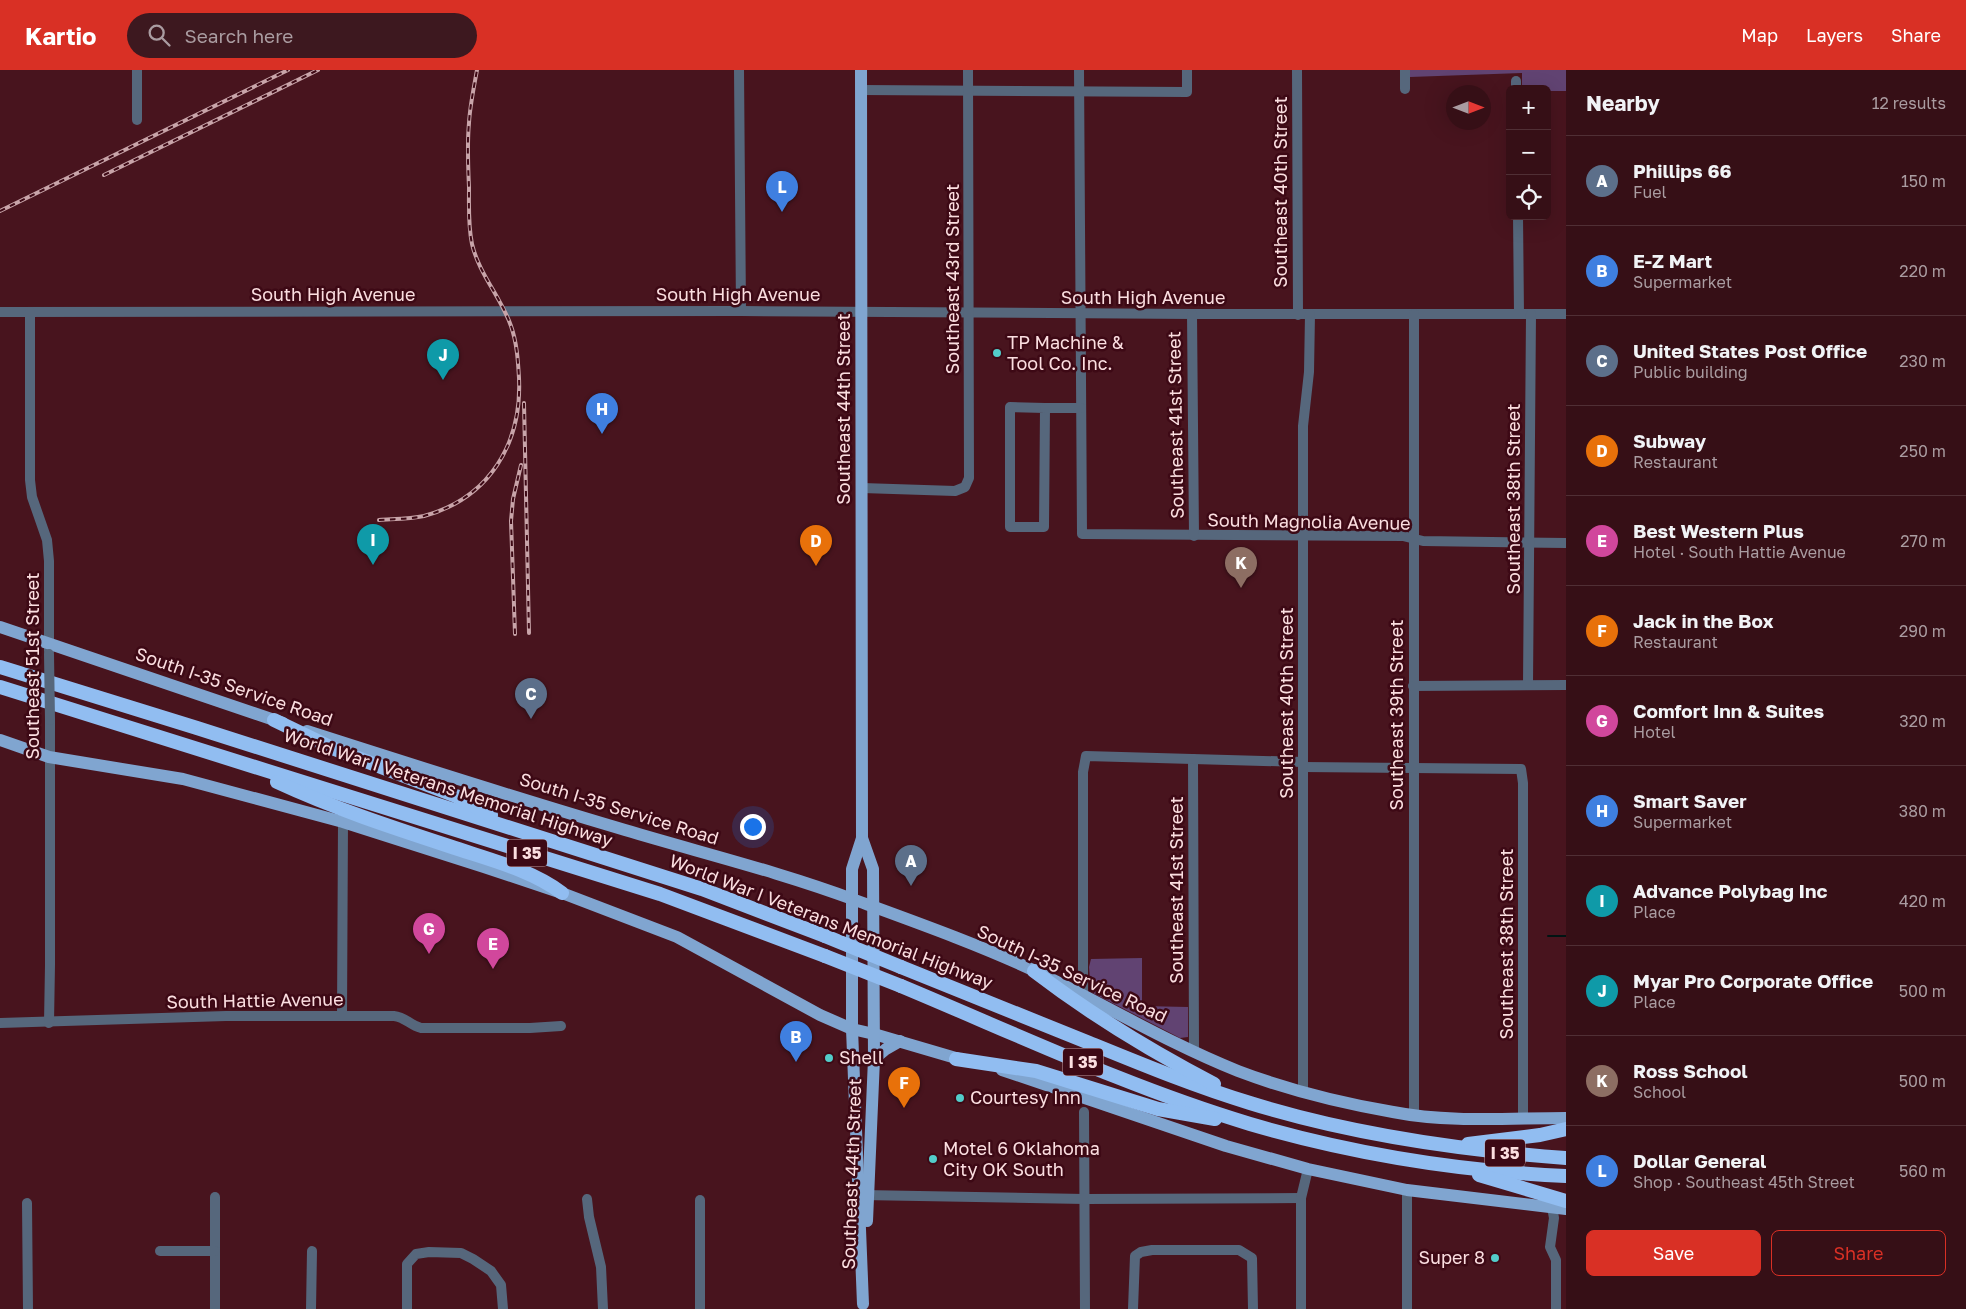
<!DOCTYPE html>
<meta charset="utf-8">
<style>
:root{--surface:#360f16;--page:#3d181f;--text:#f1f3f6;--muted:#aa9ca1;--line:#502f35;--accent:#d93025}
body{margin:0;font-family:"Golos Text",sans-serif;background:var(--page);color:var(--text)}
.controls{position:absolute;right:15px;top:15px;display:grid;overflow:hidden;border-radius:8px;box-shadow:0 5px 20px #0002}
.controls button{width:45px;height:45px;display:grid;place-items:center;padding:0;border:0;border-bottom:1px solid var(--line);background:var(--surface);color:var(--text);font:25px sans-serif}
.compass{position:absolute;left:1446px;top:15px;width:45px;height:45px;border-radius:50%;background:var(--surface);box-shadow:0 5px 20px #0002;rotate:90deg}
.you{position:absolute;left:752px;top:756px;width:18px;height:18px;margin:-12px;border:4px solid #fff;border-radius:50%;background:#1a73e8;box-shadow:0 0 0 8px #1a73e833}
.badge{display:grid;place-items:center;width:32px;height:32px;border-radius:50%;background:var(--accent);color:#fff;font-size:16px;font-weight:700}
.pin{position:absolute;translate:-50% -41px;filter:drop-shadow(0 1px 2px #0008)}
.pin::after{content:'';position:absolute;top:26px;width:18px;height:15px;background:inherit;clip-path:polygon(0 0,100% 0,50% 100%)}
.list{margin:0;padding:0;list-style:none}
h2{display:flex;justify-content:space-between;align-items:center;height:65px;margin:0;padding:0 20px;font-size:21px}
h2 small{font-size:16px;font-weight:400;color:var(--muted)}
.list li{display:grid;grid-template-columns:32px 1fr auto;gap:15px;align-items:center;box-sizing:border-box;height:90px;padding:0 20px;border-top:1px solid var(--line)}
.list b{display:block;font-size:19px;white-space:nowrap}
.list p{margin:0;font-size:16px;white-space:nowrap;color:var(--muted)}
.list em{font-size:16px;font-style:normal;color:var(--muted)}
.actions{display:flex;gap:10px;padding:15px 20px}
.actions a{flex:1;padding:11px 0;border:1px solid var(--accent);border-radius:8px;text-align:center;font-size:18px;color:var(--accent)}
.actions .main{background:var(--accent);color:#fff}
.icon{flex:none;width:28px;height:28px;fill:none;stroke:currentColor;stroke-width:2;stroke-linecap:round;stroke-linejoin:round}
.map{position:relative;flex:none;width:1566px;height:1239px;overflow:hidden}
header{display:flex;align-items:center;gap:30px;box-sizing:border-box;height:70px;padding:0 25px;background:var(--accent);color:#fff}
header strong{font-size:24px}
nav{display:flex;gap:28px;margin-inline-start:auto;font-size:18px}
.search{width:350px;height:45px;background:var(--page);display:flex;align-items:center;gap:12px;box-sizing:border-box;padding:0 18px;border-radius:28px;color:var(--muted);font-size:19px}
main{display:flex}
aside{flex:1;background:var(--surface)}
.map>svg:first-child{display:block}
.green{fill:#614372}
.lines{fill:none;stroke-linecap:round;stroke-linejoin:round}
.stream{stroke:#001413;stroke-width:2}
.minor{stroke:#56677c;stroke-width:10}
.major{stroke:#80a5d0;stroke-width:12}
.highway{stroke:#91bdf1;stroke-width:14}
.rail-casing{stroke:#c8a4a9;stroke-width:4}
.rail{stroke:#3d0915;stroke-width:2;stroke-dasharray:5.5;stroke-linecap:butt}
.minor-bridge{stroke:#56677c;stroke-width:10}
.highway-bridge{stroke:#91bdf1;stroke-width:14}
.poi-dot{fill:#53cdca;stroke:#3d0915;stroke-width:2}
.labels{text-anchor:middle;stroke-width:5;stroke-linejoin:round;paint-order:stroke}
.shield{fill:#3d0915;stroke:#c29ea3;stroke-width:1}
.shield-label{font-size:16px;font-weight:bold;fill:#fbdee0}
.street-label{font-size:18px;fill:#fbdee0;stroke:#3d0915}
.poi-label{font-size:18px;fill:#fbdee0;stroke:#3d0915;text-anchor:start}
</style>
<header>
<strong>Kartio</strong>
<div class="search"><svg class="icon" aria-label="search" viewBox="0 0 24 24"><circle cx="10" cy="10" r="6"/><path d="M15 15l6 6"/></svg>Search here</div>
<nav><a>Map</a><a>Layers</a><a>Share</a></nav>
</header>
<main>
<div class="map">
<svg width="1566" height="1239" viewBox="0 0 1566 1239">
<rect width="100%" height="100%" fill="#48141e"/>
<g class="green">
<path d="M1410,0h156v21h-19v-2h-25v-16l-112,4z"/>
<path d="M1142,888v48l46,1v30l-8,1 -89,-46 -2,-25 2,-8z"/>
</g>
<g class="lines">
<path class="stream" d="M1548,866h18"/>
<g class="minor">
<path d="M137,0v50"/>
<path d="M739,0l2,241"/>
<path d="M1079,0l3,464 321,2 20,5 143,2"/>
<path d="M1297,0l1,245"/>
<path d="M1405,0v19"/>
<path d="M1516,11v8"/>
<path d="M861,20l326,2v-22"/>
<path d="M1518,146l1,97"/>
<path d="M0,242l741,-1 451,3h374"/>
<path d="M30,242v168l2,17 15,43 2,21v90"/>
<path d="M1192,244l2,222"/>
<path d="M1414,244v802"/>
<path d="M1010,337l35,1 -1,119h-34z"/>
<path d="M1045,338h36"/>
<path d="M862,418l93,3 10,-4 4,-9 -1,-408"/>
<path d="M1528,615l3,-371"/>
<path d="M1413,616l153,-1"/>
<path d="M1193,689l1,293"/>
<path d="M1303,697l218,2 2,14v335"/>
<path d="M1083,926v-224l3,-16 217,6"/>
<path d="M342,946l1,-194"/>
<path d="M0,953l226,-7h168c11,1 16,9 27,12h109l31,-2"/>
<path d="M49,953l1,-58v-245"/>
<path d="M1303,1022v-666l6,-54 1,-58"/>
<path d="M1084,1042l1,197"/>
<path d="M862,1125l223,4 216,-1"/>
<path d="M215,1127v112"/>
<path d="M587,1129l2,18 12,50 2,42"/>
<path d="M27,1133l1,106"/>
<path d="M1552,1137l2,11 -4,29 6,13v49"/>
<path d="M160,1181h55"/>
<path d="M311,1239l1,-58"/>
<path d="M407,1239v-45l9,-10 13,-2 32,1 12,6 18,12 10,14 2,24"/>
<path d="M700,1239v-109"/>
<path d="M1133,1239l2,-53 6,-4 11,-2h87l13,8 1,51"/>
<path d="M1301,1239v-111l7,-29"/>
<path d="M1407,1239v-119"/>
</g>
<g class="major">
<path d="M861,0l1,768 -10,31v160l11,275"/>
<path d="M0,557l283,96"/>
<path d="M307,661c106,34 212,68 318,99 77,23 155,42 230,70 60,22 122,44 180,71 68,33 133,72 203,100 50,19 103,32 155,41 56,11 116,6 173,6"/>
<path d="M0,670l49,17 134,22 160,43 141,45 78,26 115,44 143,78 32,14 22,5 92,27"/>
<path d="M862,768l11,31 1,190 -7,162"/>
<path d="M874,989l12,-10 14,-8"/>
<path d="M1002,1000l224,76 82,23 99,21 159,19"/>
</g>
<g class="highway">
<path d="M0,597l197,61 505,161 123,47"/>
<path d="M0,617l660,207 165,62"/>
<path d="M274,650l58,28 124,48 35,19"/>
<path d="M277,712c56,26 114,45 172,64 38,13 81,23 113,47"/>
<path d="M901,897c62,25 124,50 186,75 54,22 107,44 163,61 103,32 209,47 316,55"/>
<path d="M1034,901c56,43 117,80 180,113"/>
<path d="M901,916c115,48 229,102 349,138 103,30 209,47 316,52"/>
<path d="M956,989l80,12 122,38 57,10"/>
<path d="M1468,1074l72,-9 26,-6"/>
<path d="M1479,1105l87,26"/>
</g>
<defs>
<g id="rail">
<path d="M104,105l214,-105"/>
<path d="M0,141l288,-141"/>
<path d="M524,333l5,230"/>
<path d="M379,450c15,-1 31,-1 45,-4 66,-18 98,-73 95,-138 -1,-17 -2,-35 -8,-52 -10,-29 -32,-52 -39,-82 -4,-19 -3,-38 -3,-57 -1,-21 -2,-43 0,-64 1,-18 5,-36 8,-53"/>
<path d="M515,564l-4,-113 2,-22 8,-34"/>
</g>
</defs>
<use href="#rail" class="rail-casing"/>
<use href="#rail" class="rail"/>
<path class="minor-bridge" d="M49,584l1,66"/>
<g class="highway-bridge">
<path d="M825,866l76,31"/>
<path d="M825,886l76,30"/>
</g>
</g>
<g class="poi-dot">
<circle cx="997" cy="283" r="5"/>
<circle cx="829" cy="988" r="5"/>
<circle cx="960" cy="1028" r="5"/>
<circle cx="933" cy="1089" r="5"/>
<circle cx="1495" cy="1188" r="5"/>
</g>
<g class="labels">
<g class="shield">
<rect x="507" y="769.5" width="40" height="27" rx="4"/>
<rect x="1063" y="978.5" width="40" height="27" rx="4"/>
<rect x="1485" y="1069.5" width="40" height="27" rx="4"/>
</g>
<g class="shield-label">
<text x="527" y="789">I 35</text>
<text x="1083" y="998">I 35</text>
<text x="1505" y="1089">I 35</text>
</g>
<g class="street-label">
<text transform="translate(1281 122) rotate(-90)" y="6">Southeast 40th Street</text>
<text transform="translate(953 209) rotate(-90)" y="6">Southeast 43rd Street</text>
<text x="333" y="231">South High Avenue</text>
<text x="738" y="231">South High Avenue</text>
<text x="1143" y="234">South High Avenue</text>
<text transform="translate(844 339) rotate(-90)" y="6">Southeast 44th Street</text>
<text transform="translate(1176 355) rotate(-91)" y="6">Southeast 41st Street</text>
<text transform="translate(1514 429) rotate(-90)" y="6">Southeast 38th Street</text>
<text transform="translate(1309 452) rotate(1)" y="6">South Magnolia Avenue</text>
<text transform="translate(33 596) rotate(-90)" y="6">Southeast 51st Street</text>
<text transform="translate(234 617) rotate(19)" y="6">South I-35 Service Road</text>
<text transform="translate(1287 633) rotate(-90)" y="6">Southeast 40th Street</text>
<text transform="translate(1397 645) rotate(-90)" y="6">Southeast 39th Street</text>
<text transform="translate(448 718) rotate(18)" y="6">World War I Veterans Memorial Highway</text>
<text transform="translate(619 739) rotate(17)" y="6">South I-35 Service Road</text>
<text transform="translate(1177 820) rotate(-90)" y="6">Southeast 41st Street</text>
<text transform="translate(831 852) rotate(21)" y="6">World War I Veterans Memorial Highway</text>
<text transform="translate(1507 874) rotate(-90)" y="6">Southeast 38th Street</text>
<text transform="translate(1072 904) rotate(25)" y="6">South I-35 Service Road</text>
<text transform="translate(255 931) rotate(-1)" y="6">South Hattie Avenue</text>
<text transform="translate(852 1104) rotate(-88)" y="6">Southeast 44th Street</text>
</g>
<g class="poi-label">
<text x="1007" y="279">TP Machine &amp;<tspan x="1007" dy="21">Tool Co. Inc.</tspan></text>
<text x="839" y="994">Shell</text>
<text x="970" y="1034">Courtesy Inn</text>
<text x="943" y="1085">Motel 6 Oklahoma<tspan x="943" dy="21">City OK South</tspan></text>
<text x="1485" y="1194" text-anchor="end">Super 8</text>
</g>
</g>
</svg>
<div class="controls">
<button>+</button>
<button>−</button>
<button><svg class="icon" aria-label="locate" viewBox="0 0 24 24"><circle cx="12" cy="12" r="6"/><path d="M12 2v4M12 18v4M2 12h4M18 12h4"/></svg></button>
</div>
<svg class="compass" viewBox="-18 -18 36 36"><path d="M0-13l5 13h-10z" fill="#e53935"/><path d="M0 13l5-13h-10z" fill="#aa9ca1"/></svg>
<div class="you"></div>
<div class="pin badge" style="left:911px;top:816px;background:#5c6f8a">A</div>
<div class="pin badge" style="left:796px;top:992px;background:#3f7fe0">B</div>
<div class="pin badge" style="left:531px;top:649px;background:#5c6f8a">C</div>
<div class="pin badge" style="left:816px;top:496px;background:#e8710a">D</div>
<div class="pin badge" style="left:493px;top:899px;background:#d1479c">E</div>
<div class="pin badge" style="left:904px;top:1038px;background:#e8710a">F</div>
<div class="pin badge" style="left:429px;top:884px;background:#d1479c">G</div>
<div class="pin badge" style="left:602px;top:364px;background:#3f7fe0">H</div>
<div class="pin badge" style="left:373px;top:495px;background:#0f9aa8">I</div>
<div class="pin badge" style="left:443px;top:310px;background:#0f9aa8">J</div>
<div class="pin badge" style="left:1241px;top:518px;background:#8d6e63">K</div>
<div class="pin badge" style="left:782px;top:142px;background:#3f7fe0">L</div>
</div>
<aside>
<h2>Nearby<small>12 results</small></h2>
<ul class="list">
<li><span class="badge" style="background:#5c6f8a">A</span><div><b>Phillips 66</b><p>Fuel</p></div><em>150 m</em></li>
<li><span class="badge" style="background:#3f7fe0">B</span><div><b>E-Z Mart</b><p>Supermarket</p></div><em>220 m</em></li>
<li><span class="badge" style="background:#5c6f8a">C</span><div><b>United States Post Office</b><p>Public building</p></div><em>230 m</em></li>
<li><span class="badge" style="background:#e8710a">D</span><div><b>Subway</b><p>Restaurant</p></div><em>250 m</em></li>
<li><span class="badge" style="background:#d1479c">E</span><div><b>Best Western Plus</b><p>Hotel · South Hattie Avenue</p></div><em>270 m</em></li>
<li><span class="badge" style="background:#e8710a">F</span><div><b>Jack in the Box</b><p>Restaurant</p></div><em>290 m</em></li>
<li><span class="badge" style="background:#d1479c">G</span><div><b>Comfort Inn &amp; Suites</b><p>Hotel</p></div><em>320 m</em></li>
<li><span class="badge" style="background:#3f7fe0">H</span><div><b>Smart Saver</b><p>Supermarket</p></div><em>380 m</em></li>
<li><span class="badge" style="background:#0f9aa8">I</span><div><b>Advance Polybag Inc</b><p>Place</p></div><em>420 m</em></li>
<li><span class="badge" style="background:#0f9aa8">J</span><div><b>Myar Pro Corporate Office</b><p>Place</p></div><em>500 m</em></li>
<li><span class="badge" style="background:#8d6e63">K</span><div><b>Ross School</b><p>School</p></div><em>500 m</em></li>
<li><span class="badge" style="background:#3f7fe0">L</span><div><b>Dollar General</b><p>Shop · Southeast 45th Street</p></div><em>560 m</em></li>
</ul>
<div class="actions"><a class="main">Save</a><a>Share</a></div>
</aside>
</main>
